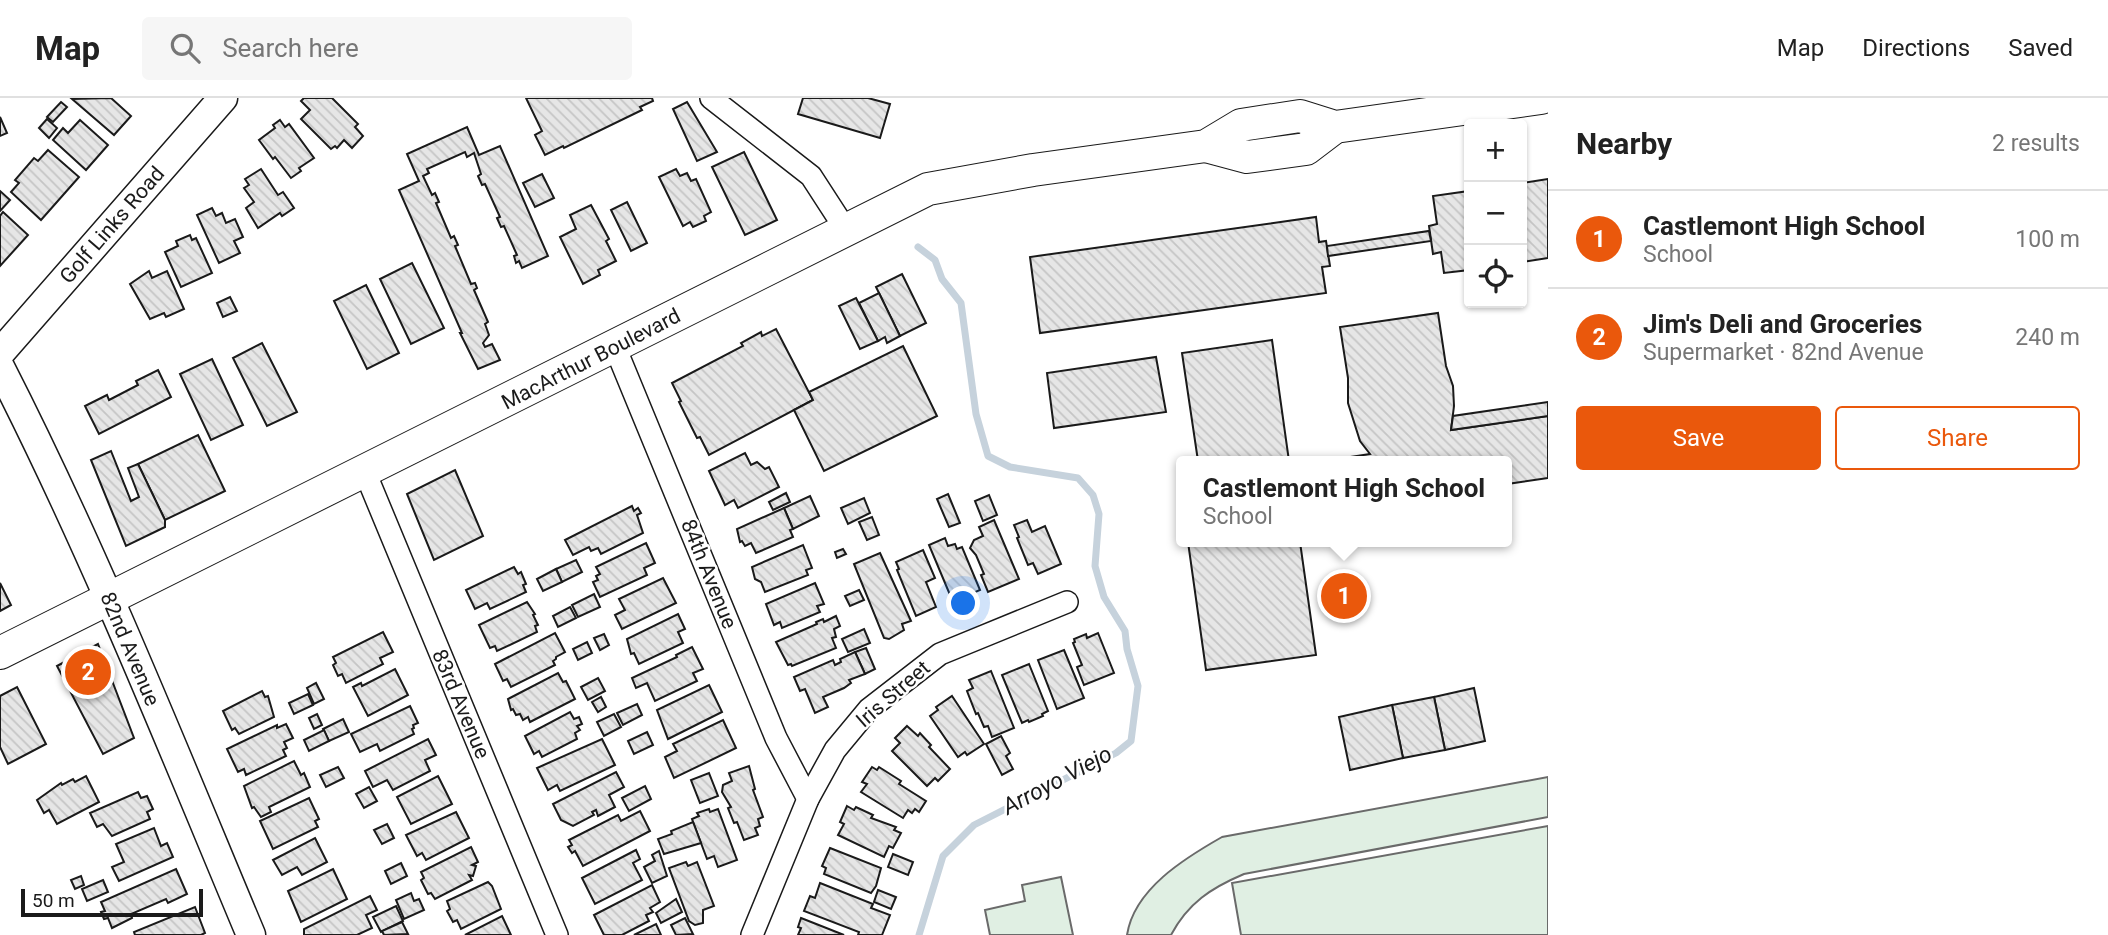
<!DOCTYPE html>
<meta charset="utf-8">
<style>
:root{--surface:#fff;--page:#f6f6f6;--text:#222;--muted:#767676;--line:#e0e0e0;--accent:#ea580c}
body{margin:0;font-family:Roboto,sans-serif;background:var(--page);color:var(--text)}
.controls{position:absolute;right:21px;top:21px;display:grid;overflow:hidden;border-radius:7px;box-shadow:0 2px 5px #0004}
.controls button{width:63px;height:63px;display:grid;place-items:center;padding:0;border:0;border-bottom:2px solid var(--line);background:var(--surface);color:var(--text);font:35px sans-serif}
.scale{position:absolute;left:21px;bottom:18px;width:182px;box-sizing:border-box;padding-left:7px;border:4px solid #1a1a1a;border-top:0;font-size:19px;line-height:24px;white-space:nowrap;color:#1a1a1a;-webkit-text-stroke:5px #fff;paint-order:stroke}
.you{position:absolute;left:964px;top:506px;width:24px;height:24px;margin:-18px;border:5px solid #fff;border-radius:50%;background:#1a73e8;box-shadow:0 0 0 10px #1a73e833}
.badge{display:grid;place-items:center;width:46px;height:46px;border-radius:50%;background:var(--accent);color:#fff;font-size:23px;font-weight:700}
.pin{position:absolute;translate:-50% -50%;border:4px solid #fff;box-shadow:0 2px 7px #0006}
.popup{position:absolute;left:1176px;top:358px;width:336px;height:91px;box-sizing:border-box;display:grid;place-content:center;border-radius:7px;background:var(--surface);filter:drop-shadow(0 2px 5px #0005);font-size:23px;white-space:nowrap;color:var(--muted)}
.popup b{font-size:26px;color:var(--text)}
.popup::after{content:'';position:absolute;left:50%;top:100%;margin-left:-14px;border:14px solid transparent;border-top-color:var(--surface)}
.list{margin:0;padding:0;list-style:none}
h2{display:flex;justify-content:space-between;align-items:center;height:91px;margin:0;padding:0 28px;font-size:30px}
h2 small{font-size:23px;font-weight:400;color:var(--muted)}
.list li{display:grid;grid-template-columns:46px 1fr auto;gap:21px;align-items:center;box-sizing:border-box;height:98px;padding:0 28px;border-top:2px solid var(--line)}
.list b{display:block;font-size:26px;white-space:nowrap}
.list p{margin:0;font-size:23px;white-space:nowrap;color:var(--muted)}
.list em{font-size:23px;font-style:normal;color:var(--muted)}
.actions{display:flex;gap:14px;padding:21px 28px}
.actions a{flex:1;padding:16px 0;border:2px solid var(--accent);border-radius:7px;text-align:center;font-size:24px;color:var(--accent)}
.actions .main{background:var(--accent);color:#fff}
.icon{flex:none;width:38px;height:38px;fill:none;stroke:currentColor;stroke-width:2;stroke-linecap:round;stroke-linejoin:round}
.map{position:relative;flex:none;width:1548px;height:837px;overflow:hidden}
header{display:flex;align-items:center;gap:42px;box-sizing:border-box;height:98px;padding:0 35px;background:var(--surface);border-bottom:2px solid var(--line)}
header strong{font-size:33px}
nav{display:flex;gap:38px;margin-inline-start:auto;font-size:24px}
.search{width:490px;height:63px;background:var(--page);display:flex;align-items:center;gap:18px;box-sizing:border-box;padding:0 24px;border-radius:7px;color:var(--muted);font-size:26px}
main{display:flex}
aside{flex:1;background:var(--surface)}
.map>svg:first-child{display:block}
.pitch{fill:#e0efe3;stroke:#6a6a6a;stroke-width:2}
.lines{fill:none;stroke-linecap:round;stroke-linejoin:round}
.stream{stroke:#c6d2dc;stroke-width:7}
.building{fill:url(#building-back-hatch);stroke:#1a1a1a;stroke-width:2}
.minor-casing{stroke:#1a1a1a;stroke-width:24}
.tertiary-casing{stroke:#1a1a1a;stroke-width:31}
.secondary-casing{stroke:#1a1a1a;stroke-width:34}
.minor{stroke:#fff;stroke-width:21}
.tertiary{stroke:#fff;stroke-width:28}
.secondary{stroke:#fff;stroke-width:32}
.labels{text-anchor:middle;stroke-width:5;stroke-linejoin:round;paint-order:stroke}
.street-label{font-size:21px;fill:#1a1a1a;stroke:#fff}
.water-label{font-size:23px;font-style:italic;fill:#1a1a1a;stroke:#fff}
</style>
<header>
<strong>Map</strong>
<div class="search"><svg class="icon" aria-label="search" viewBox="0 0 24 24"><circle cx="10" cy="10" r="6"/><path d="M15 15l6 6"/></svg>Search here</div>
<nav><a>Map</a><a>Directions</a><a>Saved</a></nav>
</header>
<main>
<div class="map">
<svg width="1548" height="837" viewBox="0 0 1548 837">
<defs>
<pattern id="building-back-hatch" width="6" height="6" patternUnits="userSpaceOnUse" patternTransform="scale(1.75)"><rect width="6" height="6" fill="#e6e6e6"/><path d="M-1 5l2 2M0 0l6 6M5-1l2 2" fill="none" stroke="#c5c5c5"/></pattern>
</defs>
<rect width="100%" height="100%" fill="#fff"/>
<g class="pitch">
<path d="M1548,679v40l-304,57c-33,14 -56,29 -73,61h-44c7,-46 58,-77 95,-98z"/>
<path d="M1548,728v109h-307l-9,-52z"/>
<path d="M1061,779l12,58h-83l-5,-25 40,-9 -3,-16z"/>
</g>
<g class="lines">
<path class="stream" d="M918,149l17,13 7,19 19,24 15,111 12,42 22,11 68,11 15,17 6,19 -4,52 9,31 21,34 2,18 11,37 -7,55 -15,12 -142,72 -31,31 -24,79"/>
</g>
<g class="building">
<path d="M111,0l20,18 -17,19 -42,-36z"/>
<path d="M304,0h28l26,26 -3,3 8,9 -11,12 -8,-8 -7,8 -2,-2 -4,3 -30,-30 9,-9 -9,-9z"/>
<path d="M526,0h126l1,3 -13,6 2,3 -78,38 -1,-2 -18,9 -10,-20 7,-4z"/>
<path d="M803,0h65l22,6 -10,34 -82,-24z"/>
<path d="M61,4l6,5 -14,15 -6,-5z"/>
<path d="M687,4l30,50 -20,9 -24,-52z"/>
<path d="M0,19l7,16 -7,3z"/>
<path d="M47,21l10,9 -8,10 -10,-10z"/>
<path d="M80,22l28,25 -22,25 -33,-30 10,-12 5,5z"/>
<path d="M280,22l5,7 4,-3 25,34 -15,10 2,3 -10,7 -16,-21 -2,2 -14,-19 16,-12 -2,-3z"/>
<path d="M467,29l12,28 21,-9 48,110 -26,12 -3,-7 -3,2 -2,-7 3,-1 -13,-29 -3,1 -4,-9 3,-1 -15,-33 -3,1 -4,-9 3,-2 -7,-21 -7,4 -2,-5 -38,17 2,4 -6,3 9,19 3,-2 4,9 -3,1 15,35 3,-2 4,9 -3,1 16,38 4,-1 2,5 -3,2 14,32 -3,2 4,11 -6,8 2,4 7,-3 8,16 -22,9 -18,-36h2l-63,-143 20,-9 -12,-27z"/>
<path d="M48,52l31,27 -38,43 -30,-28 8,-9 -4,-3 19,-22 4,3z"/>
<path d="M744,54l33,68 -32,15 -33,-68z"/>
<path d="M261,71l17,26 5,-3 11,16 -12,8 -2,-3 -22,15 -12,-20 8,-6 -10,-14 5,-3 -4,-6z"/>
<path d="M676,71l4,7 7,-3 4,8 5,-2 15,33 -7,4 2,5 -13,6 -3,-5 -7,4 -24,-49z"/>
<path d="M542,76l12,24 -19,9 -12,-24z"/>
<path d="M1548,81v79l-26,4v-79z"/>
<path d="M0,93l10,9 -10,11z"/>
<path d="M1469,93v79l-25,3 -3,-21 -8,2 -4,-28 8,-2 -4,-28z"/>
<path d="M627,104l20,41 -16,8 -20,-41z"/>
<path d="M591,107l18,34 -3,2 10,20 -18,9 2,5 -17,9 -23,-47 16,-8 -6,-14z"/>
<path d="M212,110l4,8 6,-3 4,10 9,-4 8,18 -9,4 6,12 -21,10 -22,-48z"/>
<path d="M3,114l25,23 -28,31v-50z"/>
<path d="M1316,119l3,25 7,-1 4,25 -8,1 4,26 -286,40 -10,-76z"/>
<path d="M1429,133l2,10 -103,15 -1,-10z"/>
<path d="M190,137l2,5 4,-2 16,35 -31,14 -16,-35 13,-6 -2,-5z"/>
<path d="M412,165l32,65 -33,16 -31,-65z"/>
<path d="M149,173l3,7 15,-7 17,38 -18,8 -2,-4 -14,6 -20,-35z"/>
<path d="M902,176l24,49 -26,13 -24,-49z"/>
<path d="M366,187l33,68 -32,16 -33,-68z"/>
<path d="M879,195l21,43 -13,7 -2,-6 -7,4 -19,-38z"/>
<path d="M230,199l7,14 -14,6 -6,-14z"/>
<path d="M856,200l22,43 -18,8 -21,-43z"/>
<path d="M1438,215l8,53 7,20 1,20 -3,24 97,-14v62l-41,6v-23h-183l46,-7 -10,-13 -12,-38v-25l-8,-51z"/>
<path d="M776,231l37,71 -104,55 -9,-18 -3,1 -18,-36 2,-1 -9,-18 71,-37 -2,-3 20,-11 1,4z"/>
<path d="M1272,242l17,121h-91l-16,-108z"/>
<path d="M262,245l35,69 -30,14 -34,-68z"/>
<path d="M903,248l34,70 -113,55 -30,-61 19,-10 -4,-8z"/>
<path d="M1156,259l10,55 -112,16 -7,-55z"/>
<path d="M212,261l31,66 -32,15 -31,-66z"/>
<path d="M158,272l13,27 -72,37 -14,-28 22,-11 2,5 29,-15 -2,-4z"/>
<path d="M1548,304v14l-97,14 2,-14z"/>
<path d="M198,337l27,56 -60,29 -27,-56z"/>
<path d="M111,353l20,50 8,-4 -11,-29 10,-4 27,56v7l-39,19 -35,-86z"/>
<path d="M745,355l6,12 6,-3 8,7 4,-2 10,20 -41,21 -4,-8 -9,5 -16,-34z"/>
<path d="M455,372l28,66 -49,24 -27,-66z"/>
<path d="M786,395l4,9 -17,8 -4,-8z"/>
<path d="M948,396l12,29 -11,4 -12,-28z"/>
<path d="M989,397l8,20 -14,6 -8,-20z"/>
<path d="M810,398l9,20 -26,13 -9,-21z"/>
<path d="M864,400l6,15 -22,11 -7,-16z"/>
<path d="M632,408l2,5 4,-3 3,5 -4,2 6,18 -42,21 -3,-6 -7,3 -2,-4 -16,8 -8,-15z"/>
<path d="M784,410l9,21 -3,1 3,7 -37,16 -5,-10 -6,3 -3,-5 -2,1 -3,-13z"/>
<path d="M872,419l7,18 -12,5 -8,-18z"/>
<path d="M994,422l25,59 -31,13 -7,-17 3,-1 -8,-19 -6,-7 4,-8 9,-4 -4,-9z"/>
<path d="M1027,422l5,12 13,-6 16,38 -23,10 -5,-11 -5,2 -11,-27 2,-1 -5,-12z"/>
<path d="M945,440l3,8 7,-2 2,5 5,-2 18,43 -14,6 -7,7 -6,-1 -24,-57z"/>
<path d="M1188,444h112l16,113 -110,15z"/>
<path d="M646,445l9,20 -11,5 3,7 -47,22 -7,-15 5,-2 -2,-4 4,-2 -4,-7z"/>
<path d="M803,447l9,23 -6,2 2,5 -43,17 -4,-10 -6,-3 -3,-12z"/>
<path d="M843,451l3,5 -9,4 -2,-6z"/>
<path d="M923,452l12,28 -9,4 10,25 -20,9 -19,-46 2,-1 -3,-7z"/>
<path d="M880,455l31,68 -9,3 2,6 -15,9 -5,-1 -30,-74z"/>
<path d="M576,462l6,12 -20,10 -6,-13z"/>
<path d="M514,469l4,7 3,-2 5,12 -3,1 3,7 -36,17 -3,-6 -12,6 -9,-19z"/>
<path d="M556,471l6,13 -19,9 -6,-12z"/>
<path d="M663,480l13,25 -54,26 -7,-14 10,-5 -6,-11z"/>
<path d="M0,485l11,22 -11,6z"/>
<path d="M815,485l9,21 -7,2 3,6 -38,16 -2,-6 -6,3 -8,-21z"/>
<path d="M859,492l5,10 -14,6 -5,-10z"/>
<path d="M594,496l6,13 -22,10 -6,-12z"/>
<path d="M527,504l8,12 -2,1 5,10 -3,1 2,6 -40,19 -2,-5 -5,2 -11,-23z"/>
<path d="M570,509l6,11 -18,9 -5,-11z"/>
<path d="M678,516l7,15 -7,3 5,11 -44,21 -5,-11 -3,1 -4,-15z"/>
<path d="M836,518l4,10 -6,3 2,8 -4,1 4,10 -44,18 -1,-2 -3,1 -12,-23 41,-18 -1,-2 7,-3 1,3z"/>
<path d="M864,531l6,14 -22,9 -6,-13z"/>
<path d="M383,534l10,20 -13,6 3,6 -37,19 -4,-9 -4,2 -5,-11 3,-2 -3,-6z"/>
<path d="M555,535l10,19 -9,5v2l-3,2 2,4 -44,22 -4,-8 -4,2 -8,-17z"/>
<path d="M1098,535l16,40 -30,12 -7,-18 5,-2 -9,-22 2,-1 -1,-3 12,-5 1,4z"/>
<path d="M604,536l5,11 -9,5 -6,-12z"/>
<path d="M587,544l5,11 -14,7 -5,-11z"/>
<path d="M98,546l36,94 -31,16 -46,-88z"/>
<path d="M692,549l11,22 -10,4 4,8 -42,20 -8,-18 -11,5 -4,-10 45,-21 -1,-2z"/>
<path d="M866,550l9,21 -10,5 -10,-22z"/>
<path d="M1064,552l20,48 -27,11 -19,-49z"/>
<path d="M855,554l10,22 -16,6 2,3 -7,5 -21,9 5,10 -13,6 -10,-24 -5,2 -6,-14 39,-17 2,5 6,-3 -1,-3z"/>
<path d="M1029,566l19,47 -6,3 1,2 -14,6 -1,-2 -6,3 -20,-48z"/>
<path d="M395,571l13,26 -40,21 -15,-29 8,-4 1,3z"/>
<path d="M991,573l23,57 -22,9 -4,-11 -4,1 -6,-14 -2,1 -9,-23 6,-3 -4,-8z"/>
<path d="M558,575l5,9 3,-1 9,18 -45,23 -2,-5 -5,3 -3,-6 -4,1 -3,-6 -2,1 -3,-11z"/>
<path d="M598,580l7,13 -17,9 -7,-13z"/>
<path d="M316,585l8,16 -10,5 -7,-16z"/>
<path d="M709,587l13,27 -54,27 -11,-29z"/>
<path d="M17,589l29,57 -38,20 -8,-17v-51z"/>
<path d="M1474,590l11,53 -40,9 -11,-53z"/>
<path d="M262,593l3,6 3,-1 6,21 -35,17 -4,-6 -3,2 -9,-19z"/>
<path d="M308,596l5,11 -19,9 -5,-11z"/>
<path d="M952,598l32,48 -17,11 -2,-3 -7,5 -28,-41 8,-6 -2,-3z"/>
<path d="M601,599l5,10 -8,5 -6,-10z"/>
<path d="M1434,599l11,53 -42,8 -11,-53z"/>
<path d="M637,606l5,11 -19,10 -6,-12z"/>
<path d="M1392,607l11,53 -53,12 -11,-53z"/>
<path d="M410,608l8,17 -5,2 1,3 -2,1 2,5 -34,17 -3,-7 -17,8 -9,-18z"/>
<path d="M570,614l4,7 5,-2 3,7 -5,2 3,4 -5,3 2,6 -35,18 -3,-6 -5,3 -9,-18z"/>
<path d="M317,616l5,11 -8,4 -5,-11z"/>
<path d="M614,616l7,13 -17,9 -7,-14z"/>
<path d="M343,621l6,13 -20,9 -6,-12z"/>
<path d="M723,622l13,28 -62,30 -9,-21 12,-6 -4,-7z"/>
<path d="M286,626l7,14 -9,4 3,6 -4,2 3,6 -40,19 -2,-6 -6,3 -11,-23 50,-24v3z"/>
<path d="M907,628l11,10 2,-3 11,12 -2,2 21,22 -12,12 -3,-3 -8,8 -35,-35 8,-8 -5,-5z"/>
<path d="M324,632l5,11 -20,10 -5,-11z"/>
<path d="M647,634l6,13 -19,9 -6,-13z"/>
<path d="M1001,638l9,17 -4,3 7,13 -11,6 -16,-31z"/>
<path d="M428,641l8,16 -11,5 5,11 -37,19 -6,-10 -14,7 -8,-16z"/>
<path d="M602,641l13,26 -55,26 -3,-6 -9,5 -11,-22z"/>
<path d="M294,663l7,14 3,-2 6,14 -41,20 2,5 -10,5 -7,-10 -2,1 -8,-22z"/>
<path d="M749,668l6,23 -2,1 10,27 -5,2 2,7 -5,2 3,7 -14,5 -7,-18 -3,1 -6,-15 3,-1 -9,-15 1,-7 9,-4 -3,-8z"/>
<path d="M338,669l6,11 -18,9 -6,-12z"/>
<path d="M872,669l5,3 2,-3 22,14 -2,3 27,17 -7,11 -4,-3 -3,4 -4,-3 -5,8 -42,-26 6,-8 -5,-2z"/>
<path d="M616,674l8,15 -15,8 6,12 -17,9 -2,-6 -4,2 2,3 -21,11 -12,-6 -8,-16z"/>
<path d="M709,675l9,23 -18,7 -9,-23z"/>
<path d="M86,678l13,26 -42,22 -8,-14 -5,3 -7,-13 24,-17 1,2 11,-6 2,3z"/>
<path d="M438,678l14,28 -41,20 -14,-27z"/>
<path d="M645,688l6,13 -22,12 -7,-13z"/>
<path d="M369,689l8,14 -13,7 -8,-14z"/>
<path d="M138,694l3,6 6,-2 6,13 -6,3 3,7 -38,17 -9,-12 -6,3 -7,-14z"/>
<path d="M309,700l10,21 -4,2 3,6 -45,22 -13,-28z"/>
<path d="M847,708l7,4 2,-3 17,8 -2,3 25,9 -2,3 7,3 -8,15 -4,-2 -5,11 -46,-22 6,-11 -4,-2z"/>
<path d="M709,711l1,3 8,-3 19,51 -19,7 -4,-11 -7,3 -15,-40 7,-3 -2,-3z"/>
<path d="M640,713l10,20 -67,35 -8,-15 -3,2 -4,-6 4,-2 -3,-5 49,-25 3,6z"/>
<path d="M456,714l13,26 -43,22 -4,-7 -5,3 -11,-21z"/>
<path d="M693,724l8,21 -37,11 -6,-15 14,-5 -1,-3z"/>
<path d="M387,726l7,14 -12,6 -8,-14z"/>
<path d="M154,730l7,18 6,-3 6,14 -54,24 -7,-14 12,-5 -8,-18z"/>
<path d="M315,740l12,24 -25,13 -5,-8 -15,8 -9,-15z"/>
<path d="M471,749l7,15 -6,3 4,1 -3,10 -4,-1 3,5 -37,19 -4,-6 -3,1 -7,-14 3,-2 -3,-6z"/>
<path d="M830,750l51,20 -5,18 -5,7 -47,-19 2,-6 -4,-2z"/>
<path d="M636,752l4,9 -7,4 9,17 -47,24 -13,-26z"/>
<path d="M659,753l8,25 -15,7 -8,-16 11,-6 -3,-6z"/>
<path d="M893,756l20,8 -5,13 -20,-8z"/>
<path d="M686,764l2,4 9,-4 17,44 -11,4v13l-8,2 -6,-4 -20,-53z"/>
<path d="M401,765l6,13 -16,8 -6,-13z"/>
<path d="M176,771l11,25 -19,9 -2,-4 -35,15 1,4 -20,10 -4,-10 -4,1 -3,-7 4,-1 -4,-9z"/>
<path d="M333,771l14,30 -46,23 -13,-31z"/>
<path d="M81,778l3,9 -9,4 -4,-9z"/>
<path d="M103,782l5,12 -21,9 -5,-12z"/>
<path d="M488,784l4,4 9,23 -40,20 -4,-9 -4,2 -6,-11 3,-2 -3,-8z"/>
<path d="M820,785l53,21 -2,4 19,7 -8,20h-24l1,-3 -55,-21 6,-15 5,2z"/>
<path d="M652,787l8,17 -10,6 3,4 -7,3 3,6 -27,14h-18l-10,-20z"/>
<path d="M878,792l18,7 -5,12 -17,-7z"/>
<path d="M411,795l3,8 5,-2 5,11 -20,9 -8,-19z"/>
<path d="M370,798l7,14 -11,5 6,13 -15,7h-53v-6z"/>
<path d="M676,801l6,13 -21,11 -5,-10z"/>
<path d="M396,808l7,15 -22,11 -8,-15z"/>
<path d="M195,809l10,26 -4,2h-66l-1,-3z"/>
<path d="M502,818l9,19h-46z"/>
<path d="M685,820l8,16 -17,1 -5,-10z"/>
<path d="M801,820l43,17h-46l3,-7 -3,-1z"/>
<path d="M402,824l6,12 -24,1 -2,-4z"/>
<path d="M656,826l5,11h-27z"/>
</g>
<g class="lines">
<defs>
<g id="minor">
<path d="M711,0l100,78 35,54"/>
<path d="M615,249l161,391 32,61"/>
<path d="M365,374l192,463"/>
<path d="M752,837l56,-136 27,-49 34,-41 71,-55 127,-52"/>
</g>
<g id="tertiary">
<path d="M0,255l223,-255"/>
<path d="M0,269c94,184 171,377 251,568"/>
</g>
<g id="secondary">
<path d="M1206,48l41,11 59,-8 29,-22"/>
<path d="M0,555l928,-464 105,-19 173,-24 35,-21 59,-9 35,11 206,-29"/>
</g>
</defs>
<use href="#minor" class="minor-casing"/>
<use href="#tertiary" class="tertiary-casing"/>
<use href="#secondary" class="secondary-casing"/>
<use href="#minor" class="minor"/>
<use href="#tertiary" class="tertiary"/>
<use href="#secondary" class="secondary"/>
</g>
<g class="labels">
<g class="street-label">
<text transform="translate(112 127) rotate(-49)" y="7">Golf Links Road</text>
<text transform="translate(591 261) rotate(-27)" y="7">MacArthur Boulevard</text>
<text transform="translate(709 476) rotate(68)" y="7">84th Avenue</text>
<text transform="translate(130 551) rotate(67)" y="7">82nd Avenue</text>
<text transform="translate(893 596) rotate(-41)" y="7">Iris Street</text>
<text transform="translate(461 606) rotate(67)" y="7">83rd Avenue</text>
</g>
<g class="water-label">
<text transform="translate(1057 682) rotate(-28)" y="8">Arroyo Viejo</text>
</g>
</g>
</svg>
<div class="controls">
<button>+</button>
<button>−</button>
<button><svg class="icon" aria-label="locate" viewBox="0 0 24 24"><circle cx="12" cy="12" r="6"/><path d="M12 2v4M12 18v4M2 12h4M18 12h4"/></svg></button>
</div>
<div class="scale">50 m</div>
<div class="you"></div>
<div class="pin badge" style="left:1344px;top:498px">1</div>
<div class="popup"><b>Castlemont High School</b>School</div>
<div class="pin badge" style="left:88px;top:574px">2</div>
</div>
<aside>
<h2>Nearby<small>2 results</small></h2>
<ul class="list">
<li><span class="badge">1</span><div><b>Castlemont High School</b><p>School</p></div><em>100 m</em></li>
<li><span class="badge">2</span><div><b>Jim's Deli and Groceries</b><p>Supermarket · 82nd Avenue</p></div><em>240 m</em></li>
</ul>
<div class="actions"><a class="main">Save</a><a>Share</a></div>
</aside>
</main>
